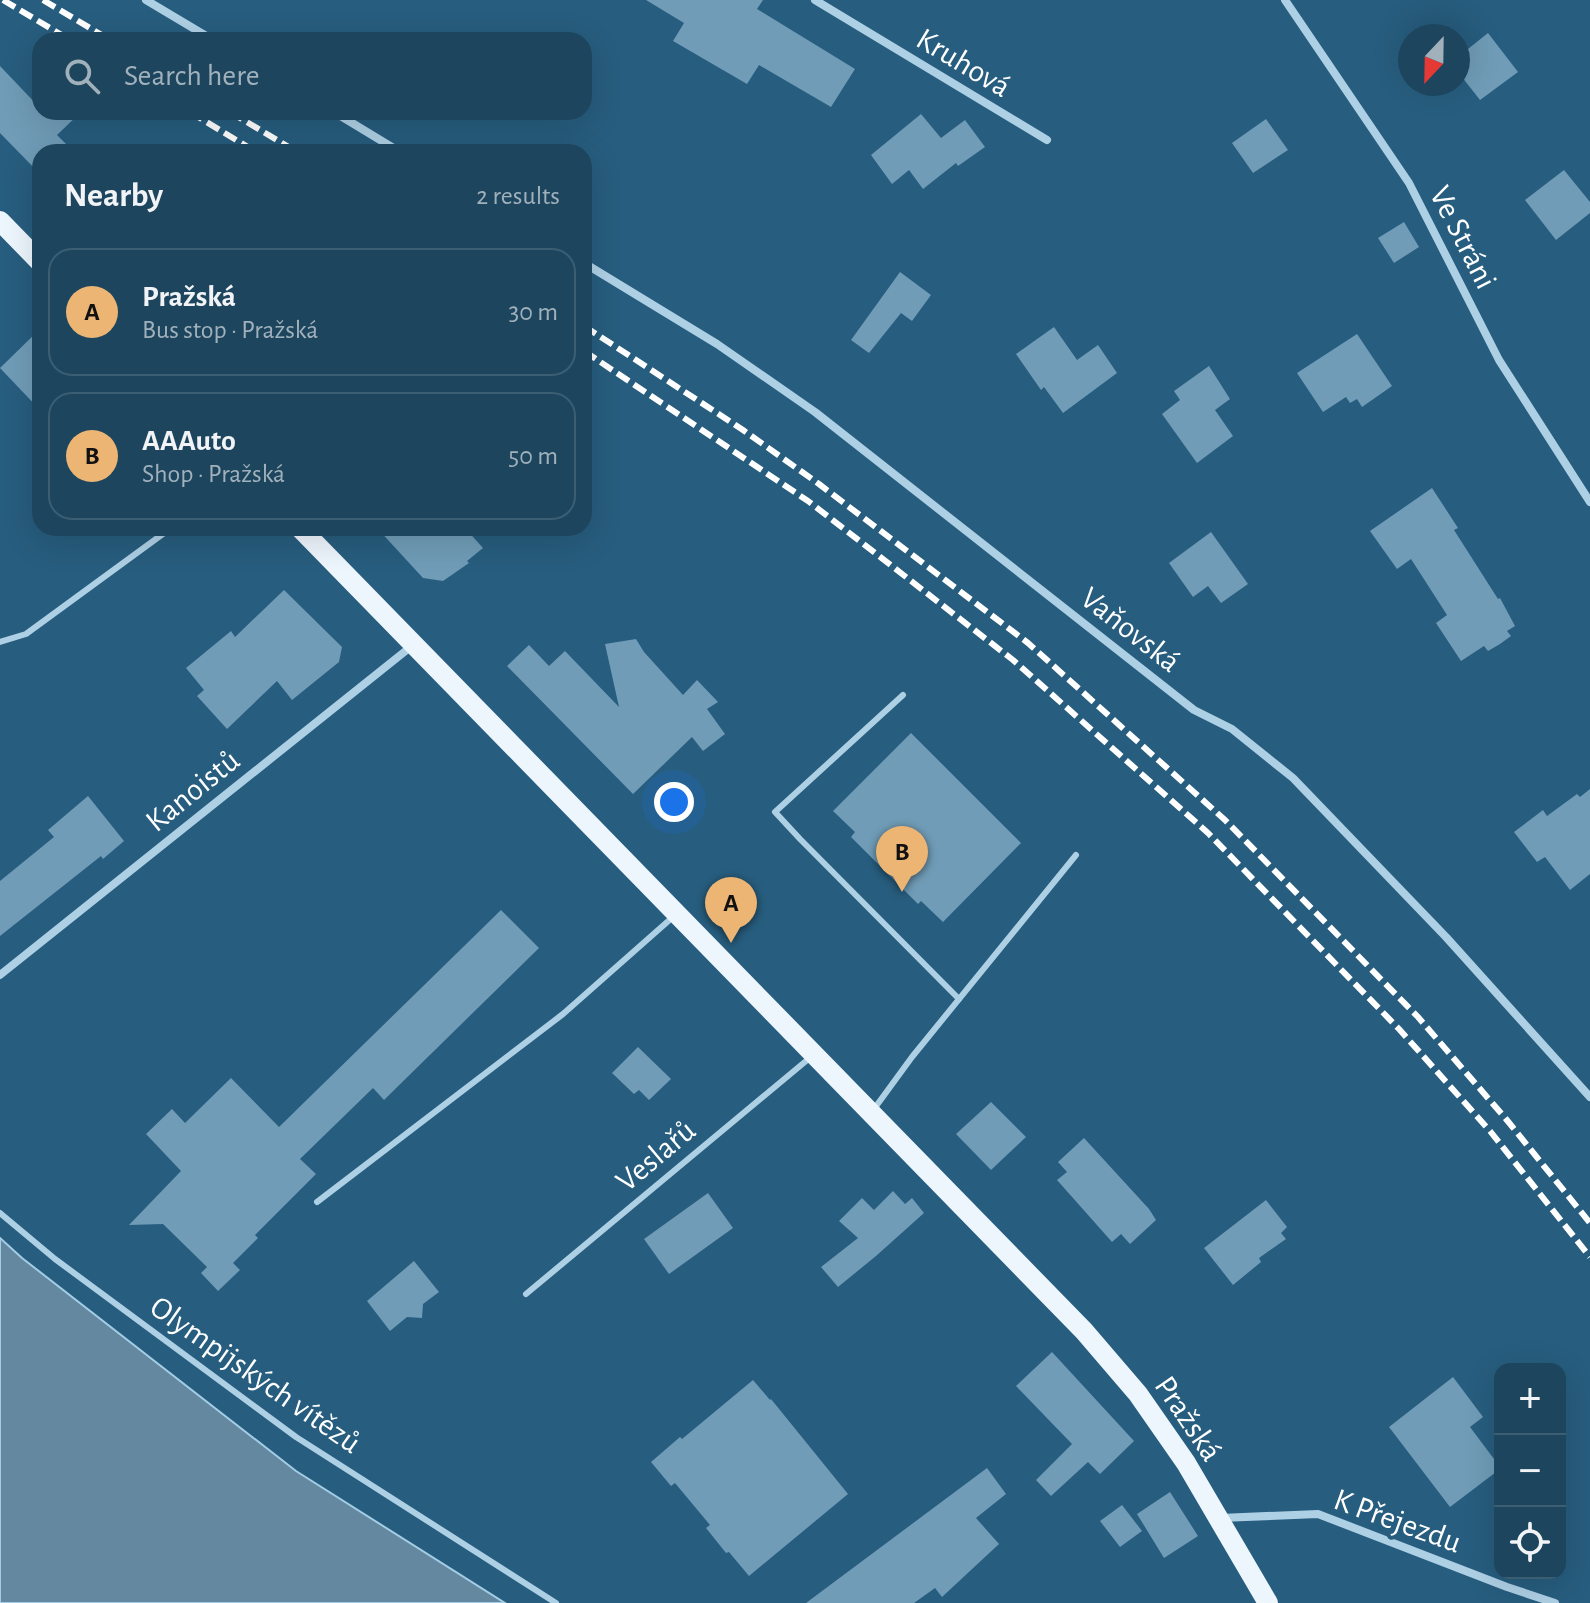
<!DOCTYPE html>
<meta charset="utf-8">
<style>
:root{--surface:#1d465e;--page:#254d64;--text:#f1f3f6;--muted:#a0b1bc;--line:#3b5e73;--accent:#edb574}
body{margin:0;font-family:"Alegreya Sans",sans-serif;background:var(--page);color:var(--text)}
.controls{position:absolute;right:24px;bottom:24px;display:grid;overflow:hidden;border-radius:16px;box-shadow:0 8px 32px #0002}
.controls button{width:72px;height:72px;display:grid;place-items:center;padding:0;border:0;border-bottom:2px solid var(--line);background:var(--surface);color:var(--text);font:40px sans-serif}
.compass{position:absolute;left:1398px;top:24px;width:72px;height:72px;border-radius:50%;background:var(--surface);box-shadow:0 8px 32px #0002;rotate:202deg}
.you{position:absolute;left:674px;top:802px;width:28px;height:28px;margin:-20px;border:6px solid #fff;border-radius:50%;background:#1a73e8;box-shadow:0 0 0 12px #1a73e833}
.badge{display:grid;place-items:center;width:52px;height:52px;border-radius:50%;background:var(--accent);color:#111;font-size:26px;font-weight:700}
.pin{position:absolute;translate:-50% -66px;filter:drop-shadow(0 2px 4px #0008)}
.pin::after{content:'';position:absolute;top:42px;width:28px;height:24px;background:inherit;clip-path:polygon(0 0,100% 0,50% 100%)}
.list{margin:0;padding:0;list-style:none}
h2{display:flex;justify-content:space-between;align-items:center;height:104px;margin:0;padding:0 32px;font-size:34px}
h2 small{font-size:26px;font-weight:400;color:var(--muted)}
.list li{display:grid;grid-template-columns:52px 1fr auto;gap:24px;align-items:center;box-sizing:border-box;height:128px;margin:0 16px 16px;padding:0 16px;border:2px solid var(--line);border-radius:24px}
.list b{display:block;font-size:30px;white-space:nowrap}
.list p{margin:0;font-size:26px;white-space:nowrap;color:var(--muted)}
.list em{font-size:26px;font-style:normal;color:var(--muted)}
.icon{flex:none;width:44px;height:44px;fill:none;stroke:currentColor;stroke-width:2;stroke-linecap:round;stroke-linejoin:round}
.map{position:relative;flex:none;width:1590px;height:1603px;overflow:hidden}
.search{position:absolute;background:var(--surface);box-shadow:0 8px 32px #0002;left:32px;top:32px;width:560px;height:88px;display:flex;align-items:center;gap:20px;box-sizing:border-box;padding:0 28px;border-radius:24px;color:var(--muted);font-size:30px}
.panel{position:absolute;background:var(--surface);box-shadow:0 8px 32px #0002;left:32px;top:144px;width:560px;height:392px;border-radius:24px}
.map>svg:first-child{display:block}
.water{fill:#6488a0;stroke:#a2cde5;stroke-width:2}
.building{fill:#709cb7}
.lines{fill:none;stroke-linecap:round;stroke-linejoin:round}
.lane{stroke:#aed0e5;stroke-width:6}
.street{stroke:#aed0e5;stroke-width:8}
.primary{stroke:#eef6fd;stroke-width:20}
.rail{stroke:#fff;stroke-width:6;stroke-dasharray:14 6;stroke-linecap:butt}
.labels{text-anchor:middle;stroke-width:8;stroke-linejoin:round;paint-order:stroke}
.street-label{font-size:32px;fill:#fff;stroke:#275d7e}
</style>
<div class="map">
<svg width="1590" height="1603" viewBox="0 0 1590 1603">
<rect width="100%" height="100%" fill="#275d7e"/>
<path class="water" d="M0,1238l22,20 274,213 209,132h-505z"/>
<g class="building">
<path d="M646,0h117l-6,9 98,60 -24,38 -72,-42 -12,19 -74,-43 11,-18z"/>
<path d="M1488,33l30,39 -38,28 -22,-28v-15z"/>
<path d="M0,66l40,42v4h41l-24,23 17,17h-34v22l-40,-41z"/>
<path d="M921,114l20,24 24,-18 20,27 -27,19 -2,-3 -33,26 -14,-19 -17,14 -21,-29z"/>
<path d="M1266,119l22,31 -35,23 -21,-30z"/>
<path d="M1564,170l26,32v11l-34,27 -31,-40z"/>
<path d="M1404,222l15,25 -25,16 -16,-25z"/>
<path d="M900,272l31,23 -19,26 -11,-8 -32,40 -18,-13z"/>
<path d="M1054,327l23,33 21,-15 19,28 -54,40 -19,-26 -3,3 -25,-36z"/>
<path d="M40,329v81l-40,-42z"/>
<path d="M1357,334l35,52 -30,21 -5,-8 -7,4 -4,-6 -23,15 -26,-39z"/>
<path d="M1209,366l21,33 -15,11 18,26 -36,27 -35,-49 18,-14 -6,-9z"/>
<path d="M1432,488l26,40 -4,2 44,69 2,-1 15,28 -8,5 4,5 -11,8 -12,7 -4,-5 -23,15 -25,-38 11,-8 -36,-56 -14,10 -27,-38z"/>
<path d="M377,528h88l18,20 -16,13 2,2 -26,18 -20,-3z"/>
<path d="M1211,532l37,52 -27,19 -13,-17 -15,11 -24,-34z"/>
<path d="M284,590l58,57 -3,15 -47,38 -15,-19 -50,48 -30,-33 7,-6 -18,-22 45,-37 4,6z"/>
<path d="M636,639l8,13 39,43 14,-15 21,22 -11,7 18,25 -22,17 -11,-14 -59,57 -126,-128 22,-21 20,21 16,-15 54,56 -14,-63z"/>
<path d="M911,733l110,110 -78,79 -22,-21 -3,3 -67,-67 4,-5 -22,-21z"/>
<path d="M1590,789v85l-20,16 -25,-33 -8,5 -23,-30 29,-22 4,6 30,-22 3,3z"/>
<path d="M88,796l36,45 -21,18 -2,-3 -101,80v-55l54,-44 -6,-7z"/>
<path d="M501,910l38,38 -155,152 -11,-12 -73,71 16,15 -61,61 3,3 -25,25 7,7 -22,21 -17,-18 6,-6 -44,-43 -34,1 52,-54 -35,-37 26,-25 13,14 46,-45 48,49z"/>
<path d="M638,1047l33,32 -22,21 -10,-10 -5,4 -22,-21z"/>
<path d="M991,1102l35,35 -35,33 -35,-36z"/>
<path d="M1084,1138l65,71 7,11 -26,24 -9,-10 -9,8 -55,-62 10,-8 -9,-10z"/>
<path d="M893,1191l12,13 7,-6 12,15 -48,43 -38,31 -17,-20 37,-29 -19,-17 23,-23 12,12z"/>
<path d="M708,1193l25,35 -64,46 -25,-35z"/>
<path d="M1266,1200l21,27 -6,6 5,6 -27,19 2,4 -28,23 -29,-37z"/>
<path d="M414,1261l25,31 -16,12 -1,14 -15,-1 -17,14 -23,-30z"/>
<path d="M1052,1352l82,89 -34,33 -12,-12 -37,34 -15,-16 36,-36 -56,-58z"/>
<path d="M1453,1377l30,40 -13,10 30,40v2l-50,38 -61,-80z"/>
<path d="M753,1380l17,20 1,-1 77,95 -99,82 -20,-24 -3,1 -20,-25 4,-3 -35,-42 -4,3 -20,-24 29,-25 2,2z"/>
<path d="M987,1468l19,26 -30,24 23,26 -57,53 -7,-9 -21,15h-108z"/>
<path d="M1170,1492l28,44 -34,22 -27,-44z"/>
<path d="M1122,1505l20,26 -22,16 -20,-26z"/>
</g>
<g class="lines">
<g class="lane">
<path d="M0,642l26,-8 145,-106"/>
<path d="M903,695l-128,117 25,27 159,160"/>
<path d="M874,1109l38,-52 164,-202"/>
<path d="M317,1202l246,-188 111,-98"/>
<path d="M0,1213l55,46 241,178 260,166"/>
<path d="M526,1294l286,-238"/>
</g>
<g class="street">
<path d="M146,0l67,40"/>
<path d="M815,0l232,140"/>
<path d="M1285,0l124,183 90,177 91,142"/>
<path d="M334,112l66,40"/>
<path d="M584,263l133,81 98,68 379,298 38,19 61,49 153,159 144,160"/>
<path d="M0,975l413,-330"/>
<path d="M1220,1518l98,-4 189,73 48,16"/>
</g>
<g class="primary">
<path d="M0,221l40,41"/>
<path d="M300,528l784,803 54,63 48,69 82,140"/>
</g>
<g class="rail">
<path d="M3,0l67,40"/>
<path d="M43,0l67,40"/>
<path d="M190,112l66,40"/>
<path d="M230,112l67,40"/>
<path d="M584,326l159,104 76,54 209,159 197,177 193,197 88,102 84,104"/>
<path d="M584,351l224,150 205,159 195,173 191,196 91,102 100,126"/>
</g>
</g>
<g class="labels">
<g class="street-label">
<text transform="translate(964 62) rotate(31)" y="11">Kruhová</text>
<text transform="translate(1464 237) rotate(63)" y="11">Ve Stráni</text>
<text transform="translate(1131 629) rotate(38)" y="11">Vaňovská</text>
<text transform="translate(192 790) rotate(-39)" y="11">Kanoistů</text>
<text transform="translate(655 1155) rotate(-40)" y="11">Veslařů</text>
<text transform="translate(256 1374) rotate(35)" y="11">Olympijských vítězů</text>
<text transform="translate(1189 1418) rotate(56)" y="11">Pražská</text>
<text transform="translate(1398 1520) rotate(20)" y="11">K Přejezdu</text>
</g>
</g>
</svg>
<div class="controls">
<button>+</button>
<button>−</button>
<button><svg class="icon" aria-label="locate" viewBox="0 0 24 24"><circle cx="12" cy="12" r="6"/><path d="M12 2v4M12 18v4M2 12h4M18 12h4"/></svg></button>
</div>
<svg class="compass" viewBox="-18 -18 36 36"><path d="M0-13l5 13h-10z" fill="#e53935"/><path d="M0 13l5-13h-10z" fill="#a0b1bc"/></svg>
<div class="you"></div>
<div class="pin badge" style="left:731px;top:943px">A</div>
<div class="pin badge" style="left:902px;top:892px">B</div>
<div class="search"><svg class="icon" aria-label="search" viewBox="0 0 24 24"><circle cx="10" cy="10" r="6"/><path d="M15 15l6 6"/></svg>Search here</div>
<section class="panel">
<h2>Nearby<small>2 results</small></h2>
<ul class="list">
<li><span class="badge">A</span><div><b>Pražská</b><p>Bus stop · Pražská</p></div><em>30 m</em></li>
<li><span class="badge">B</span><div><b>AAAuto</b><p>Shop · Pražská</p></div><em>50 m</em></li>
</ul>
</section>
</div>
